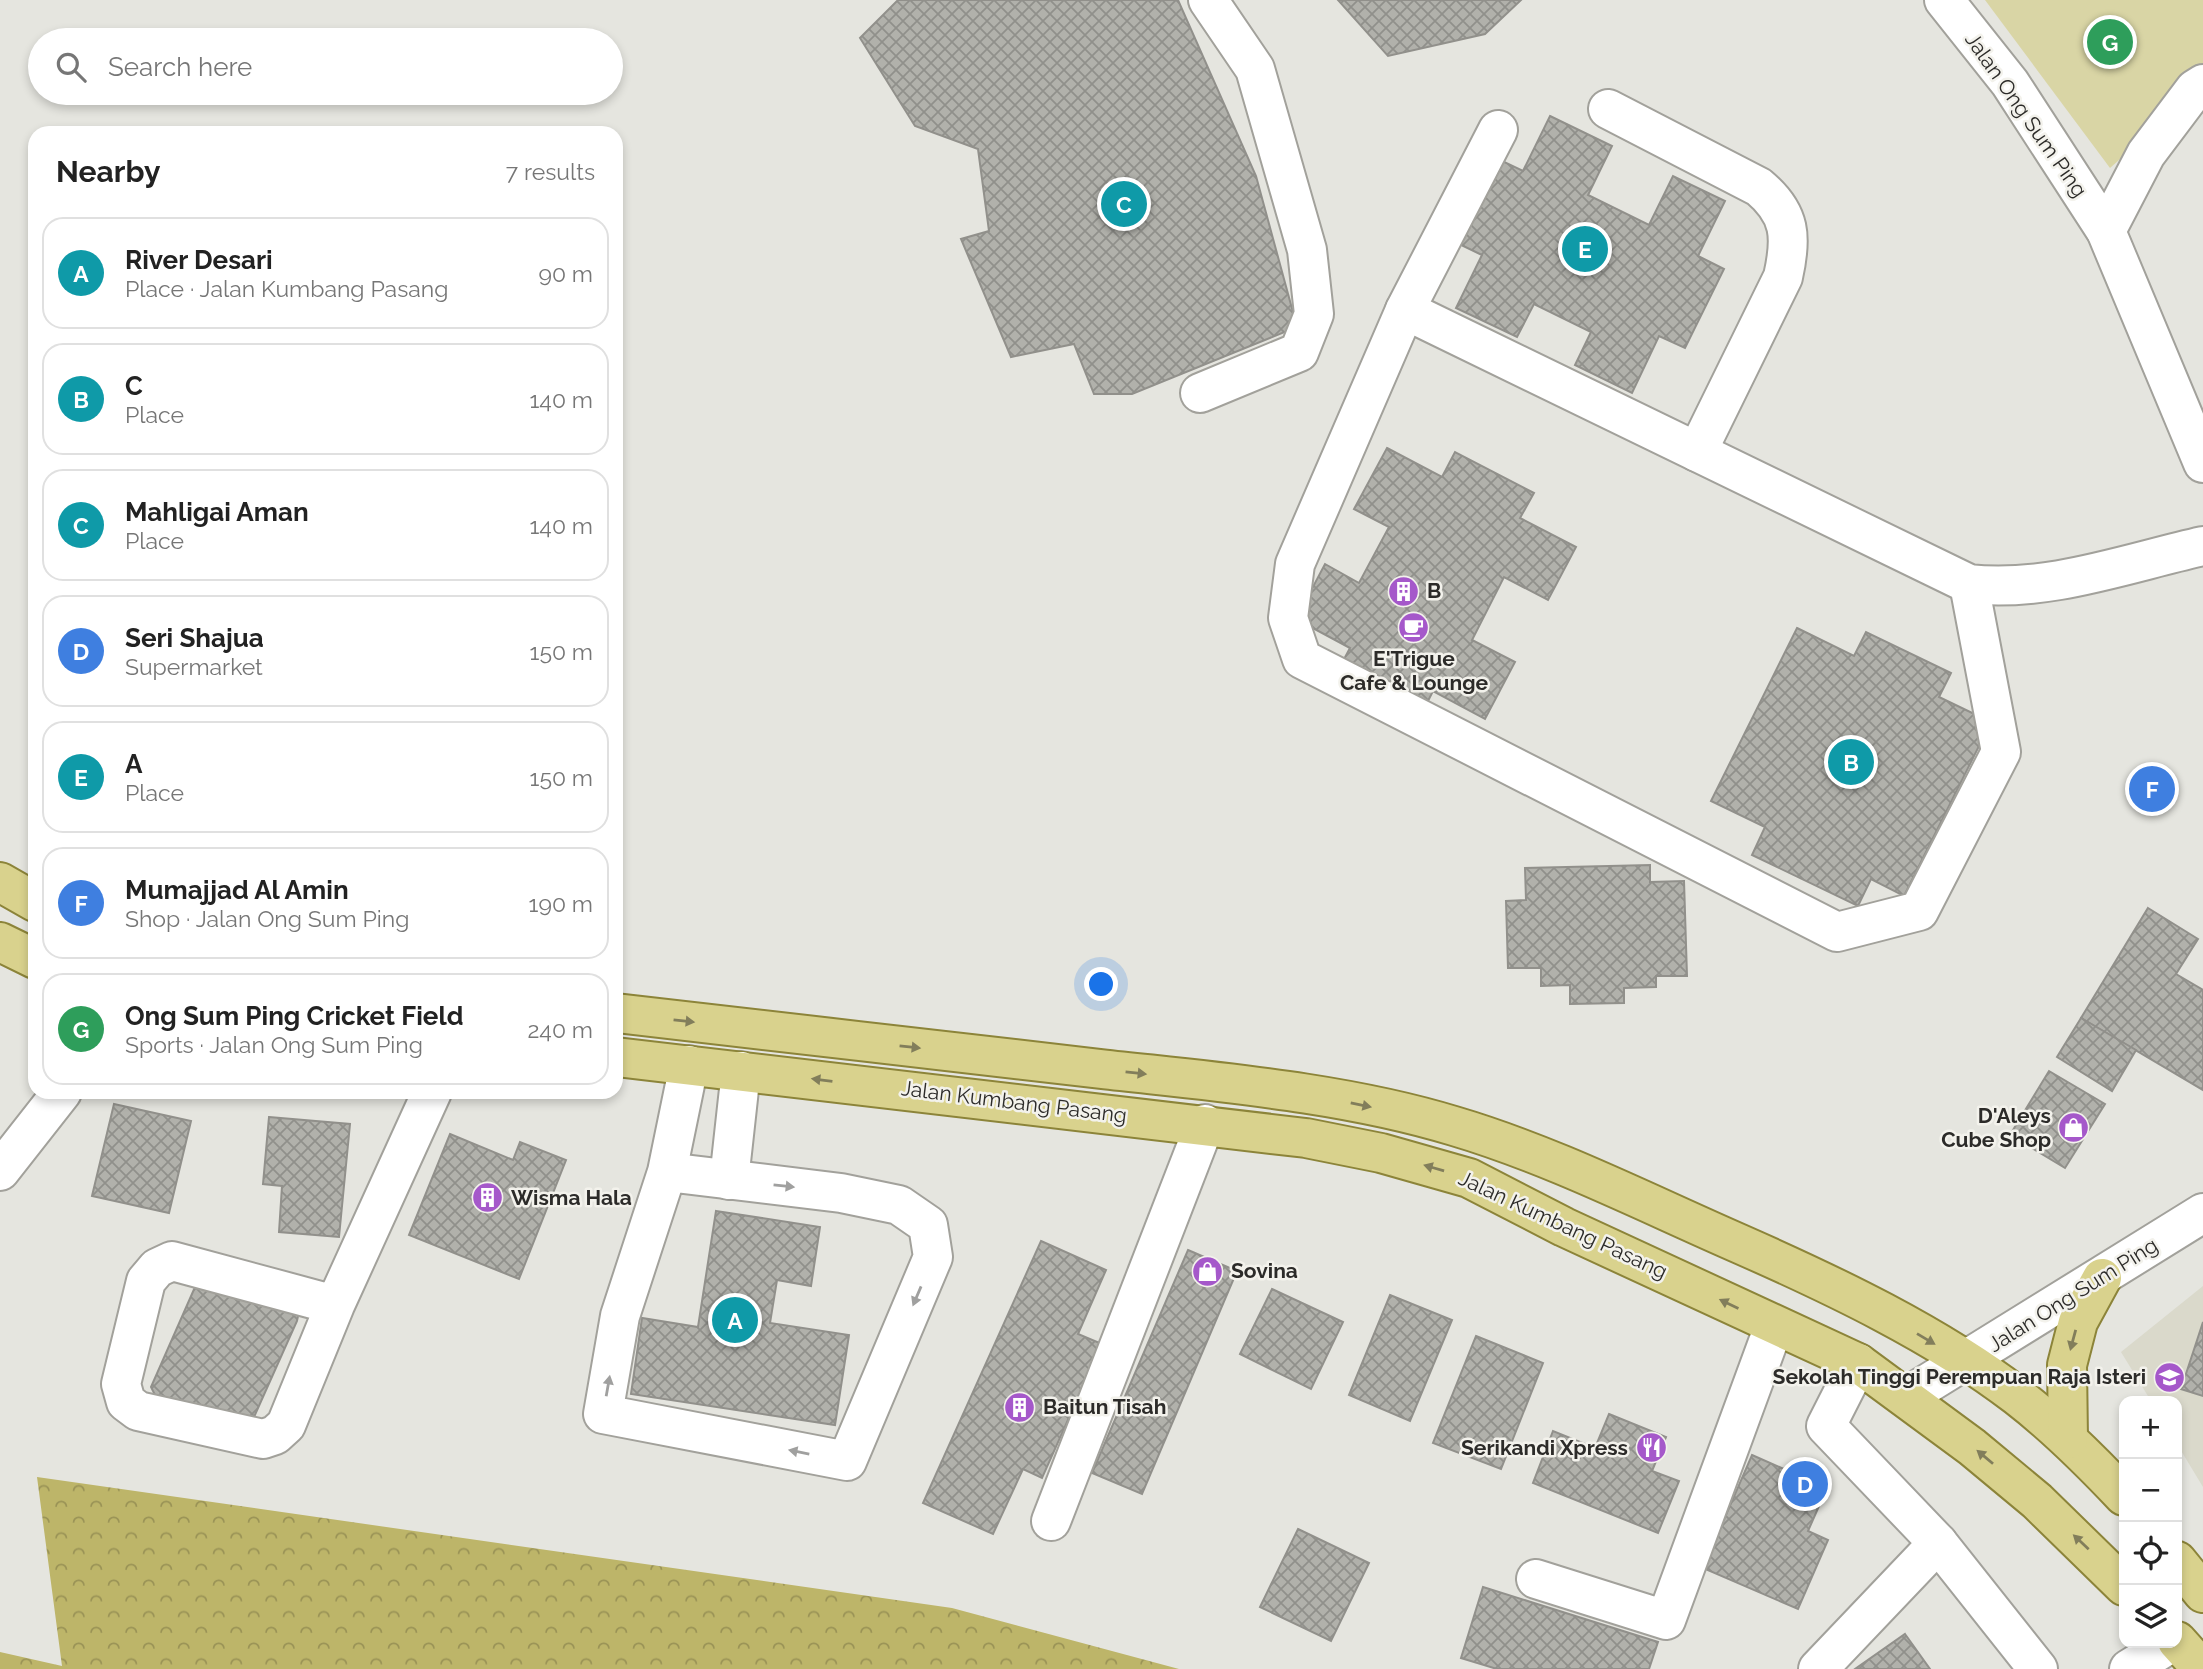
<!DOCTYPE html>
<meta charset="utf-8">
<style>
:root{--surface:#fff;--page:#f2f2f2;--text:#222;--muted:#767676;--line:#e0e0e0;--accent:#a558ca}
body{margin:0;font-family:Raleway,sans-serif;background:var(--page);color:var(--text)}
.controls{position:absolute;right:21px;bottom:21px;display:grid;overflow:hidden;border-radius:14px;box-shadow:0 4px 10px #0003}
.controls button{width:63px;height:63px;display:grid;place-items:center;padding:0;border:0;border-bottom:2px solid var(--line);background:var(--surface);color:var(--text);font:35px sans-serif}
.you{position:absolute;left:1102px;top:985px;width:24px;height:24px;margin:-18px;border:5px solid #fff;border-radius:50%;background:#1a73e8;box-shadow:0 0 0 10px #1a73e833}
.badge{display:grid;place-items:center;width:46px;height:46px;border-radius:50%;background:var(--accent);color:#fff;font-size:23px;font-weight:700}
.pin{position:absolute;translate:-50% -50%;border:4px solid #fff;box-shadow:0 2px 7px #0006}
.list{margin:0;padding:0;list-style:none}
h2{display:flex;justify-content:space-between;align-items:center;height:91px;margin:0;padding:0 28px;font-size:30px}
h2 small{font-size:23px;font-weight:400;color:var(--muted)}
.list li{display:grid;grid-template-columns:46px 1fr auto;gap:21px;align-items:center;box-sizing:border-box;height:112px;margin:0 14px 14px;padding:0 14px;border:2px solid var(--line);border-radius:21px}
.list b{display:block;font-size:26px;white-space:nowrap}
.list p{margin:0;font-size:23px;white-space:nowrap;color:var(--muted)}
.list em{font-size:23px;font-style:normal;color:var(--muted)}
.icon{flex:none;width:38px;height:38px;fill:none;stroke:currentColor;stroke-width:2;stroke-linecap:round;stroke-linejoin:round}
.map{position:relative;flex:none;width:2203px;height:1669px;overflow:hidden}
.search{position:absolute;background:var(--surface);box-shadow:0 4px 10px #0003;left:28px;top:28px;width:595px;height:77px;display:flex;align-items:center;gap:18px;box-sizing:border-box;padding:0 24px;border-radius:38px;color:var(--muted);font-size:26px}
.panel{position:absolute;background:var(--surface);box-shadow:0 4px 10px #0003;left:28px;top:126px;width:595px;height:973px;border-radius:21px}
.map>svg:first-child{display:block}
.built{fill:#dad9cb}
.forest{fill:url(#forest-crowns)}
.pitch{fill:#d9d5a5}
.building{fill:url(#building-cross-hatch);stroke:#91908b;stroke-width:2}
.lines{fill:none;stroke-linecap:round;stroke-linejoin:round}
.minor-casing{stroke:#a2a19b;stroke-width:42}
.major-casing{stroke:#8c8439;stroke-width:42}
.minor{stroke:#fff;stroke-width:38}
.major{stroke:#d9d28d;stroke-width:38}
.oneway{fill:#827e5b}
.oneway2{fill:#a0a09f}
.labels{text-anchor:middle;stroke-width:5;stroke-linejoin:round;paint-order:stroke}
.street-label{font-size:21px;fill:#2c2b29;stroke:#f3f2ec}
.poi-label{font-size:21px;font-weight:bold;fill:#2c2b29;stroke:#f3f2ec;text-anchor:start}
</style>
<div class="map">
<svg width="2203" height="1669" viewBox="0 0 2203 1669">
<defs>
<pattern id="forest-crowns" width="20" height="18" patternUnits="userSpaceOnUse" patternTransform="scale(1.75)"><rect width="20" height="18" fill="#bdb569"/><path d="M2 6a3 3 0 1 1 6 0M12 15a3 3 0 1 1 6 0" fill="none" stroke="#9a9356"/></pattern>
<pattern id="building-cross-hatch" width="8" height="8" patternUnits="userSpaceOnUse" patternTransform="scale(1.75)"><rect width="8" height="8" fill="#b1b1ab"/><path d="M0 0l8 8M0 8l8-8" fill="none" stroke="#90908b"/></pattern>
</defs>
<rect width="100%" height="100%" fill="#e5e5df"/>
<path class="built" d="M2203,1286v201l-26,-43v-43h-26l-30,-49z"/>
<path class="forest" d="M37,1477l915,131 227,61h-1179v-17l62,14z"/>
<path class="pitch" d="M1985,0h218v85l-93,83z"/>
<g class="building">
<path d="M898,0h280l78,176 41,151 -165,67h-38l-20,-50 -63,13 -50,-118 28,-8 -11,-82 -63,-23 -55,-88z"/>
<path d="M1338,0h183l-36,34 -97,22z"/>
<path d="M1550,116l62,30 -24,49 61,30 24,-49 52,25 -27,55 26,13 -39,79 -26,-12 -27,57 -57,-28 16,-33 -57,-28 -17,33 -61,-29 26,-53 -27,-13 41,-84 27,13z"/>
<path d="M1387,448l55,29 13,-25 79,41 -14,25 56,29 -28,53 -44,-23 -32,63 43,22 -30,57 -52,-28 -13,26 -84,-43 14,-26 -54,-29 29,-55 34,19 30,-56 -35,-18z"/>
<path d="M1797,628l57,28 12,-24 85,41 -12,24 52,25 -87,174 -33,-17 -13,27 -106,-51 13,-28 -54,-26z"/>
<path d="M1650,865v17l34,-1 3,95h-31v11l-32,1v15l-54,1v-19l-29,1v-18h-33l-2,-67 20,-1 -1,-32z"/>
<path d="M2148,908l50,31 -22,35 27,16v100l-122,-72z"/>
<path d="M2081,1018l55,32 -24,41 -55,-34z"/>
<path d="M2049,1071l56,33 -40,64 -55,-33z"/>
<path d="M114,1104l77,17 -22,92 -77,-17z"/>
<path d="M269,1117l81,7 -11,113 -60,-5 3,-46 -19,-2z"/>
<path d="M450,1134l63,26 7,-18 46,18 -47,119 -110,-44z"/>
<path d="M716,1211l104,16 -9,59 -34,-6 -7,43 79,12 -14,90 -204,-31 11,-76 56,9z"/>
<path d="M1041,1241l65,29 -28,64 24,10 -60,134 -19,-9 -30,65 -70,-31z"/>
<path d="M1188,1250l49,21 -95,223 -50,-21z"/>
<path d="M199,1278l102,24 -4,19 -47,105 -87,-15 -12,-24z"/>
<path d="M1272,1289l71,33 -32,67 -71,-35z"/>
<path d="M1390,1295l62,25 -42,101 -61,-26z"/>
<path d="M2203,1322v74l-22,-7z"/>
<path d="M1476,1336l67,27 -42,106 -68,-26z"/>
<path d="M1609,1414l57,23 -14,34 27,10 -21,52 -125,-50 20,-52 42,17z"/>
<path d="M1752,1455l75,33 -19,43 20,9 -30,69 -95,-41z"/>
<path d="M1298,1529l71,34 -38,78 -71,-34z"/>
<path d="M1483,1587l175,55 -9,27h-152l-36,-11z"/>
<path d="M1905,1634l25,35h-75z"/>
</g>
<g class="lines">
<defs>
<g id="minor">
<path d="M1944,0l66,83 96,148 97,232"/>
<path d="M1608,109l151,78c32,27 33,50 24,90l-86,175"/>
<path d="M1498,130l-93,180 -110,254 -7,54 14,41 535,273 82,-21 82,-159 -32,-168"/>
<path d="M2106,231l40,-77 49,-65 8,-5"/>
<path d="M1405,310l564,274c78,9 158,-21 234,-38"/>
<path d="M1200,393l99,-41 15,-38 -7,-64 -52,-181 -47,-69"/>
<path d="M0,1171l62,-79"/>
<path d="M667,1172l174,21 58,12 29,20 5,32 -86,204 -244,-47 17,-98 47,-144 22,-107"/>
<path d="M729,1180l12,-109"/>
<path d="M335,1305l-163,-44 -15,7 -11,13 -25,103 5,18 12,9 125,28 12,-4 11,-10 49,-120 97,-213"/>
<path d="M1858,1363l-32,63 112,117 100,126"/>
<path d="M1906,1397l297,-184"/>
<path d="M1051,1521l154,-397"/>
<path d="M1536,1579l130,41 108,-294"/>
<path d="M1818,1669l120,-126"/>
<path d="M2129,1669l42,-26"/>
</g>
<g id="major">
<path d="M0,882l35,20"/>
<path d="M0,942l35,17"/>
<path d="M616,1013c162,19 323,37 485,56 115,13 242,23 353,57 98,29 192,77 286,118 93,41 196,90 277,152 39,30 74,65 107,100"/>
<path d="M616,1057l690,81 75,15 88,25 95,49 294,136 114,84 65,54 87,85"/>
<path d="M2068,1439l-1,-74 11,-43 24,-44"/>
<path d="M2177,1561l26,32"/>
<path d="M2177,1641l25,28"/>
</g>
</defs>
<use href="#minor" class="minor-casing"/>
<use href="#major" class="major-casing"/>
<use href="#minor" class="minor"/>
<use href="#major" class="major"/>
</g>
<defs><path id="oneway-solid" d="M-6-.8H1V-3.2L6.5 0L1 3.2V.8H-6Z" transform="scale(1.75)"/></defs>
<g class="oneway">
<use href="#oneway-solid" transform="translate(684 1021) rotate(6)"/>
<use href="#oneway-solid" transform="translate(910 1047) rotate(6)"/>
<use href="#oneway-solid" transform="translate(1136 1073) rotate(6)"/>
<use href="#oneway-solid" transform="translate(822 1080) rotate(-173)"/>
<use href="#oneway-solid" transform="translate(1361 1105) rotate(12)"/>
<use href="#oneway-solid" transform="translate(1434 1168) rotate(-164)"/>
<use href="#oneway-solid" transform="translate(1729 1304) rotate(-154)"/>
<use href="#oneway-solid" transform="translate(1926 1339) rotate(31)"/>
<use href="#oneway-solid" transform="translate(2073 1340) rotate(105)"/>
<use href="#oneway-solid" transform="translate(1985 1457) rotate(-140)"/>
<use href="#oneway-solid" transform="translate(2081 1542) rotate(-137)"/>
</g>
<g class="oneway2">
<use href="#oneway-solid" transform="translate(784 1186) rotate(6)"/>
<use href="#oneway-solid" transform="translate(917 1296) rotate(113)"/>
<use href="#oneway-solid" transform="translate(608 1386) rotate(-80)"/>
<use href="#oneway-solid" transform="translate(799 1452) rotate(-169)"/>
</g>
<defs>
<symbol id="building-disc" viewBox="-11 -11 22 22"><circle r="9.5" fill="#a558ca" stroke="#f3f2ec"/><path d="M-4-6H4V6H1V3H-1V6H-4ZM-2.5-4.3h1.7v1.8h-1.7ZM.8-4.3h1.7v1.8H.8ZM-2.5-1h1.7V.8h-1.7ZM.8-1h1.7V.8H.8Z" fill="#fff"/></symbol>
<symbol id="cafe-disc" viewBox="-11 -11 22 22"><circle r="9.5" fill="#a558ca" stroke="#f3f2ec"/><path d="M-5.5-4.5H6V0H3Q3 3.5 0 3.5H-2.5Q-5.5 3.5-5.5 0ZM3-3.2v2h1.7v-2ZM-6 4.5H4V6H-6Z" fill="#fff"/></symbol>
<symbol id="shop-disc" viewBox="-11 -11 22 22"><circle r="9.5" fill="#a558ca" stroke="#f3f2ec"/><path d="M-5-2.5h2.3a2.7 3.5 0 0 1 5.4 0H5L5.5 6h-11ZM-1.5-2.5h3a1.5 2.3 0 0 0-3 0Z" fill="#fff"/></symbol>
<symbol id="school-disc" viewBox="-11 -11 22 22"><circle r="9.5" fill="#a558ca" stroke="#f3f2ec"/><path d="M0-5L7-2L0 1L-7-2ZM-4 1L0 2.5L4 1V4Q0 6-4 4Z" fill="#fff"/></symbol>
<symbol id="restaurant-disc" viewBox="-11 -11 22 22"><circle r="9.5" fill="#a558ca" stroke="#f3f2ec"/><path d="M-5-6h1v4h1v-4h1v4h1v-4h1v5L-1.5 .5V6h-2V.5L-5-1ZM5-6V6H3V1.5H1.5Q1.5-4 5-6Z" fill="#fff"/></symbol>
</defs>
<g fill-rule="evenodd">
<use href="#building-disc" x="1386" y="574" width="35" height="35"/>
<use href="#cafe-disc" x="1396" y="610" width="35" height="35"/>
<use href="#shop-disc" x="2056" y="1110" width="35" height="35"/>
<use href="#building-disc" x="470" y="1180" width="35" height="35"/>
<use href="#shop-disc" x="1190" y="1254" width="35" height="35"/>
<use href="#school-disc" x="2152" y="1360" width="35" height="35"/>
<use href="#building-disc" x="1002" y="1390" width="35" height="35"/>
<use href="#restaurant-disc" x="1634" y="1430" width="35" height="35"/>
</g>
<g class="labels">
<g class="street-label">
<text transform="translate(2026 115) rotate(55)" y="7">Jalan Ong Sum Ping</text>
<text transform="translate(1014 1102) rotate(7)" y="7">Jalan Kumbang Pasang</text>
<text transform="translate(1563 1225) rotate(25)" y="7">Jalan Kumbang Pasang</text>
<text transform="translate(2073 1295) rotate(-32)" y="7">Jalan Ong Sum Ping</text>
</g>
<g class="poi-label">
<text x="1427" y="598">B</text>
<text x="1414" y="666" text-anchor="middle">E'Trigue<tspan x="1414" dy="24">Cafe &amp; Lounge</tspan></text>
<text x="2051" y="1123" text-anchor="end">D'Aleys<tspan x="2051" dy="24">Cube Shop</tspan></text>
<text x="511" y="1205">Wisma Hala</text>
<text x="1231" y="1278">Sovina</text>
<text x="2146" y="1384" text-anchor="end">Sekolah Tinggi Perempuan Raja Isteri</text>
<text x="1043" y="1414">Baitun Tisah</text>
<text x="1628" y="1455" text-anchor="end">Serikandi Xpress</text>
</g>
</g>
</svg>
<div class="controls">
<button>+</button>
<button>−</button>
<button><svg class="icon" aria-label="locate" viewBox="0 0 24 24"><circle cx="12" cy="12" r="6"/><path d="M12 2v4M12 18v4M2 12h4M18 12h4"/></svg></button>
<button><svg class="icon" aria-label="layers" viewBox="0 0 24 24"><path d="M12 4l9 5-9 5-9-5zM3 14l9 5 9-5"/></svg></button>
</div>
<div class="you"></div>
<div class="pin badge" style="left:735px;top:1320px;background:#0f9aa8">A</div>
<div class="pin badge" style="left:1851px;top:762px;background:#0f9aa8">B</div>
<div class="pin badge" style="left:1124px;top:204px;background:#0f9aa8">C</div>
<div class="pin badge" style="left:1805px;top:1484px;background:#3f7fe0">D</div>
<div class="pin badge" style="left:1585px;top:249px;background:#0f9aa8">E</div>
<div class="pin badge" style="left:2152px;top:789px;background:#3f7fe0">F</div>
<div class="pin badge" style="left:2110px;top:42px;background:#2e9e5b">G</div>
<div class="search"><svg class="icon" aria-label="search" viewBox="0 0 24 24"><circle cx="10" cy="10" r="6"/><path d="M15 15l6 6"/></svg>Search here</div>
<section class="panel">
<h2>Nearby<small>7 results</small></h2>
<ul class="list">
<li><span class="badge" style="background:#0f9aa8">A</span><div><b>River Desari</b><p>Place · Jalan Kumbang Pasang</p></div><em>90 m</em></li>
<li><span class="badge" style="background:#0f9aa8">B</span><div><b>C</b><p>Place</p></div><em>140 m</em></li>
<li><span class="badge" style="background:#0f9aa8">C</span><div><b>Mahligai Aman</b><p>Place</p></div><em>140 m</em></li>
<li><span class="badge" style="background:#3f7fe0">D</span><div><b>Seri Shajua</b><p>Supermarket</p></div><em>150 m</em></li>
<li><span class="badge" style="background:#0f9aa8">E</span><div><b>A</b><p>Place</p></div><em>150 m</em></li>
<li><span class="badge" style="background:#3f7fe0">F</span><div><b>Mumajjad Al Amin</b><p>Shop · Jalan Ong Sum Ping</p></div><em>190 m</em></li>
<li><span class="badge" style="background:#2e9e5b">G</span><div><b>Ong Sum Ping Cricket Field</b><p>Sports · Jalan Ong Sum Ping</p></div><em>240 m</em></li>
</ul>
</section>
</div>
